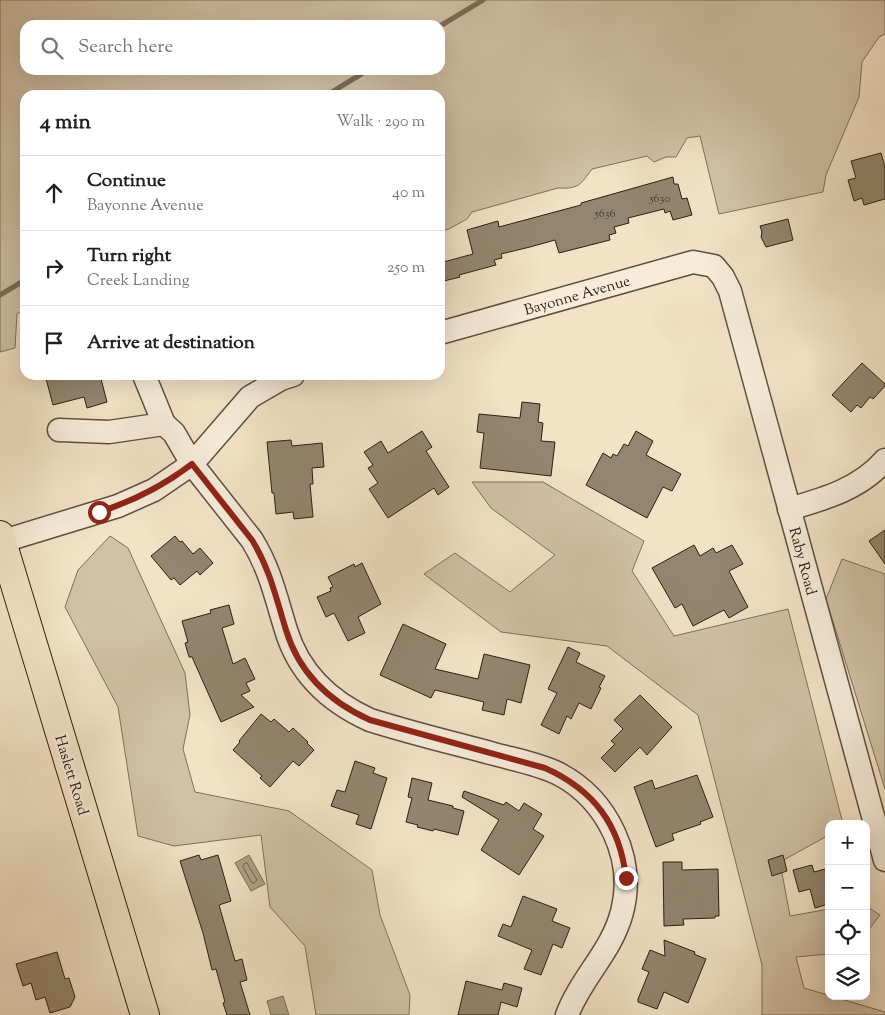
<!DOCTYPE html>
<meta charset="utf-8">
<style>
:root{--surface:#fff;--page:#f6f6f6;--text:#202124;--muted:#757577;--line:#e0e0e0}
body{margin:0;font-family:"Sorts Mill Goudy",serif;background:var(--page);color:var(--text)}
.controls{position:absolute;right:15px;bottom:15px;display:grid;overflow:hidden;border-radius:10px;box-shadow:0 5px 20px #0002}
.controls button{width:45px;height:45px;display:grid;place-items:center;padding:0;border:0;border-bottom:1px solid var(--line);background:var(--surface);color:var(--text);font:25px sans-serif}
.stop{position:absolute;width:15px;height:15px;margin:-11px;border:4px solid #8f2418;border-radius:50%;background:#fff}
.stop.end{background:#8f2418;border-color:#fff;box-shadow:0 1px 5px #0008}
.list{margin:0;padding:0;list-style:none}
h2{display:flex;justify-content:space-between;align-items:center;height:65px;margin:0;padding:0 20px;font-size:21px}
h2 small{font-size:16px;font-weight:400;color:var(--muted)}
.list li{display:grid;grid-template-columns:32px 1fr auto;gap:15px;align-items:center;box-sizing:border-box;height:75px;padding:0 20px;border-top:1px solid var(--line)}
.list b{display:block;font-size:19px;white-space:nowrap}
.list p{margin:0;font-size:16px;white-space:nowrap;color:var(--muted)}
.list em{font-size:16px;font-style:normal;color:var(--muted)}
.icon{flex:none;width:28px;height:28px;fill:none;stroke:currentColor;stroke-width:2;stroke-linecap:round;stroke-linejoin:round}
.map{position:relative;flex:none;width:885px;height:1015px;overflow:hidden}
.search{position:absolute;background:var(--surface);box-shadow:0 5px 20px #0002;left:20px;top:20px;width:425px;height:55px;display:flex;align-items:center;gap:12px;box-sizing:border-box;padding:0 18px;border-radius:15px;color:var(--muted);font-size:19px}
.panel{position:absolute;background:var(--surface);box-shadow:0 5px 20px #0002;left:20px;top:90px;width:425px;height:290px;border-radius:15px}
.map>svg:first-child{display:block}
.green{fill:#d1c1a7;stroke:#7f705c;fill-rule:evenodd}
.water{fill:#afa088;stroke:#7b6d58}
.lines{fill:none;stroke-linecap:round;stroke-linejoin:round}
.shore{stroke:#6e604c;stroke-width:1}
.stream{stroke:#7b6d58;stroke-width:5}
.building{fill:#93856f;stroke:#2d2010}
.minor-casing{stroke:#5e503e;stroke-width:25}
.major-casing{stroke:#2d2010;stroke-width:30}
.minor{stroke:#f7ecda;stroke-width:22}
.major{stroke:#f2e2c6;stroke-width:28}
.route{stroke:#8f2418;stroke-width:6}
.labels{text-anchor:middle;stroke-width:5;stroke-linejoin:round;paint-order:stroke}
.number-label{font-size:12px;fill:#463928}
.street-label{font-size:15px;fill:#2d2010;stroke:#f7ecda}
</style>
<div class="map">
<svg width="885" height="1015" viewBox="0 0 885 1015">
<rect width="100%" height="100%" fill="#f2e2c6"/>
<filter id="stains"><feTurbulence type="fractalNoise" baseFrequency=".004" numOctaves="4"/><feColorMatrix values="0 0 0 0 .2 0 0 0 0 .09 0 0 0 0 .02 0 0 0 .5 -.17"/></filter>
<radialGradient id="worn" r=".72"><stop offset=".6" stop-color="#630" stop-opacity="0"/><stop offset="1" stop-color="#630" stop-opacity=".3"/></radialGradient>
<g class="green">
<path d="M0,0h885v34l-6,3 -17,25 -3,35 -33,78 -3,17 -104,22 -19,-78 -13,2 -11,19h-10l-12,5 -7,-6 -55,13c-12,16 -13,20 -34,19l-86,24 -5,7 -20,11 -7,-3v-132h-415v215l-8,4 -2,34 -15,4zM25,25h415v45h-415z"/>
<path d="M472,482h71l101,59 -12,30 42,65 114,-27 55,215h-14v11l-49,27 10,54 39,-7v45l-33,3 8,31 81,24v3h-123v-50l-64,-250 -91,-69 -106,-14 -77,-58 31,-21 55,39 45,-37 -64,-47z"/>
<path d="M110,536l18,12 57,125 5,42 -7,34 12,43 94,19 83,59 8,45 30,80 -1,20h-93l-11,-69 -35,-39 -9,-72 -87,11 -36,-10 -20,-129 -53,-100 13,-37z"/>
<path d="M842,559l43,15v215l-59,-190z"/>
<path d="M866,906l14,9 -14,18z"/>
</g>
<g class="water">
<path d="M249,855l16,29 -14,7 -16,-28z"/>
<path d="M283,996l6,19h-18l-4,-14z"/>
</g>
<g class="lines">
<path class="shore" d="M247,863l10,17 -3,3h-2l-9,-16 1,-3z"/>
<g class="stream">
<path d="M440,26l43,-26"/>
<path d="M327,95l41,-25"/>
<path d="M0,295l25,-15"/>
</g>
</g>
<g class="building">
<path d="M881,153l4,14v32l-21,6 -2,-7 -8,3 -6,-21 8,-2 -5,-17z"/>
<path d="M673,177l1,7h4l4,15 5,-1 5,17 -19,5 -3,-9 -5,2 -1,-4 -36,9 1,5 -15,4 2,6 -7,2 1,5 -51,13 -4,-13 -25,7 -29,7 1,4 -8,2 2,5 -37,10 1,2 -20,5v-19l33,-9 -6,-24 31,-9 1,6 82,-22v-2z"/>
<path d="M788,219l5,21 -27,7 -5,-10 1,-5 -2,-6z"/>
<path d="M862,363l23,21v2l-12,13 -3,-2 -9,11 -4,-3 -6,7 -19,-17z"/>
<path d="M45,375h55l7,27 -20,6 -3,-11 -31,8z"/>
<path d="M522,402l18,2 -2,18 5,1 -2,18 14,1 -4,34 -71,-8 4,-35 -7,-1 2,-18 41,4z"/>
<path d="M422,431l10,16 -6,4 23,36 -11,8 -4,-7 -46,30 -19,-29 9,-6 -10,-15 5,-3 -9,-13 17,-11 7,12z"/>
<path d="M636,431l17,10 -7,14 35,19 -9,17 -9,-4 -16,31 -61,-33 17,-32 8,5 2,-4 4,2 7,-12 4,2z"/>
<path d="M291,440l1,6 30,-3 2,24 -12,1 1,16h-3l3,33 -19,2 -1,-7 -17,2 -2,-21h-2l-5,-51z"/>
<path d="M885,530v34l-16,-23z"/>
<path d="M175,536l5,6 2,-1 11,13 7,-6 13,15 -13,12 -3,-4 -17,14 -6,-7 -3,2 -20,-24z"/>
<path d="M694,545l6,11 13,-8 3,5 16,-8 11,19 -14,7 19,36 -19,11 -5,-8 -31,16 -11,-22 -7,4 -23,-40z"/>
<path d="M362,563l19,41 -23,13 7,16 -17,8 -14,-28 -8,4 -9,-20 14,-6 -1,-3 3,-1 -5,-10 26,-13 1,3z"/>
<path d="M229,605l5,19 -12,4 11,36 12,-6 10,21 -9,4 4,8 -9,4 13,12 -33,15 -29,-65h-3l-4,-14 3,-1 -6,-21 29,-8 -1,-3z"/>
<path d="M403,624l43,20 -11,25 43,10 6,-25 46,11 -9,38 -14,-4 -3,16 -22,-5 2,-8 -49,-12 -4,8 -51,-23z"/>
<path d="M568,647l12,6 -4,9 29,14 -6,11 2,1 -10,21 -12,-6 -8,16 -4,-3 -8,18 -18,-9 16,-32 -9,-4z"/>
<path d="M640,695l32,32 -25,28 -7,-8 -25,25 -14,-14 14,-14 -4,-3 12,-12 -9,-9z"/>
<path d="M261,714l10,8 3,-3 15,13 4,-4 15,14 -1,1 7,7 -15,16 -6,-5 -23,26 -10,-9 2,-2 -29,-26 7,-8 -1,-1z"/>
<path d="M355,761l20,7 -2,5 14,5 -16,51 -15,-5 3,-9 -28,-9 6,-16 8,2z"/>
<path d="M697,775l16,42 -13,5 1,2 -29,10 2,6 -18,7 -22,-60 18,-7 3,9z"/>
<path d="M412,778l20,5 -4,17 25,6v2l11,3 -6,24 -24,-6 -1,2 -16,-4 1,-2 -12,-3 6,-24 -4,-1z"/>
<path d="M464,791l40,14 2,-3 13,9 5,-8 18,11 -9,15 11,7 -25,39 -38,-25 18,-30 -37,-23z"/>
<path d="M199,855l2,5 17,-5 13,46 -12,4 16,56 7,-2 5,21 -7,2 10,33h-23l-4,-12 2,-1 -9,-33 -4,1 -9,-37 -23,-72z"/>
<path d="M783,855l4,16 -15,5 -4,-16z"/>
<path d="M663,862h19v8l36,-1 1,47h-4v2l-32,1 1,6 -20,1z"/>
<path d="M812,865l2,7 15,-4v36l-14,4 -5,-19 -11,3 -6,-22z"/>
<path d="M523,896l34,13 -5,12 18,7 -8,20 -9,-4 -12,31 -17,-6 8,-19 -34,-14 5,-12 8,3z"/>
<path d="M664,940l31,12 -1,2 12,5 -18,44 -24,-11 -7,17 -19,-7v-3l11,-27 -7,-3 8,-19 15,6z"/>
<path d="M57,952l8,27 4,-1 6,19 -5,10 -20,6 -5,-16 -9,3 -5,-17 -8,3 -7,-22z"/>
<path d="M466,981l36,9 2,-7 18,5 -5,19 -16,-5 -3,13h-40z"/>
</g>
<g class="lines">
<defs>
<g id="minor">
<path d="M440,333l253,-71 21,4 9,11 7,14 155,569"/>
<path d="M144,375l20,49"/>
<path d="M59,430l50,2 55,-8 10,9 18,31 60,76c18,29 24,58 34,90 13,43 44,72 84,90 41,13 83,23 124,34 22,6 45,10 65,20 49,26 77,85 63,138 -10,39 -41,66 -55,103"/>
<path d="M789,509c35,-10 71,-20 96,-49"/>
<path d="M0,542l118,-36 36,-16 38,-26 58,-67 31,-18 12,-4"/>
</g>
<path id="major" d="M0,535l145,480"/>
</defs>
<use href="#minor" class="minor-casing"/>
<use href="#major" class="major-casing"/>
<use href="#minor" class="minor"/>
<use href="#major" class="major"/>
</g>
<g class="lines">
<path class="route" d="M99,512c35,-11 64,-26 93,-48l60,76c18,29 24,58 34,90 13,43 44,72 84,90l175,48c49,22 75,57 81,110"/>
</g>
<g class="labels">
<g class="number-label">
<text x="660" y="202">5630</text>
<text x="605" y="217">5636</text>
</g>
<g class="street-label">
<text transform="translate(577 295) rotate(-16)" y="5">Bayonne Avenue</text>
<text transform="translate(803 561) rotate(75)" y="5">Raby Road</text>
<text transform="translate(72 775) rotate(73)" y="5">Haslett Road</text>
</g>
</g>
<rect width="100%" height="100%" filter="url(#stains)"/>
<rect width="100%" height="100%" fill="url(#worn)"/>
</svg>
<div class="controls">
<button>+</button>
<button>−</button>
<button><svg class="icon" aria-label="locate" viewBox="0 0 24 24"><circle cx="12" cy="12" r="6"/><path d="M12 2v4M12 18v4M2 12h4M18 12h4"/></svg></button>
<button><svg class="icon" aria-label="layers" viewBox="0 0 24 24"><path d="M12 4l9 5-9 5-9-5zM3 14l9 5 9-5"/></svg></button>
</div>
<div class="stop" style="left:99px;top:512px"></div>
<div class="stop end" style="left:626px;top:878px"></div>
<div class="search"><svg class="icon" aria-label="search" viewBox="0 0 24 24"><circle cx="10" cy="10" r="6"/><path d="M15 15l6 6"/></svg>Search here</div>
<section class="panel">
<h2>4 min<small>Walk · 290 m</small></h2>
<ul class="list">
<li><svg class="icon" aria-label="ahead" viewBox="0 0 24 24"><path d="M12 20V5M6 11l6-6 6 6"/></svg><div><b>Continue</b><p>Bayonne Avenue</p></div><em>40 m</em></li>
<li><svg class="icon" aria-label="right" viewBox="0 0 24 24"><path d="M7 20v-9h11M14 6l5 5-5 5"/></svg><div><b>Turn right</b><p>Creek Landing</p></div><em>250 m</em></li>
<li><svg class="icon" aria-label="arrive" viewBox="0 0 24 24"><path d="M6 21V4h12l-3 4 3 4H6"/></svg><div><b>Arrive at destination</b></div></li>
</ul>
</section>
</div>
